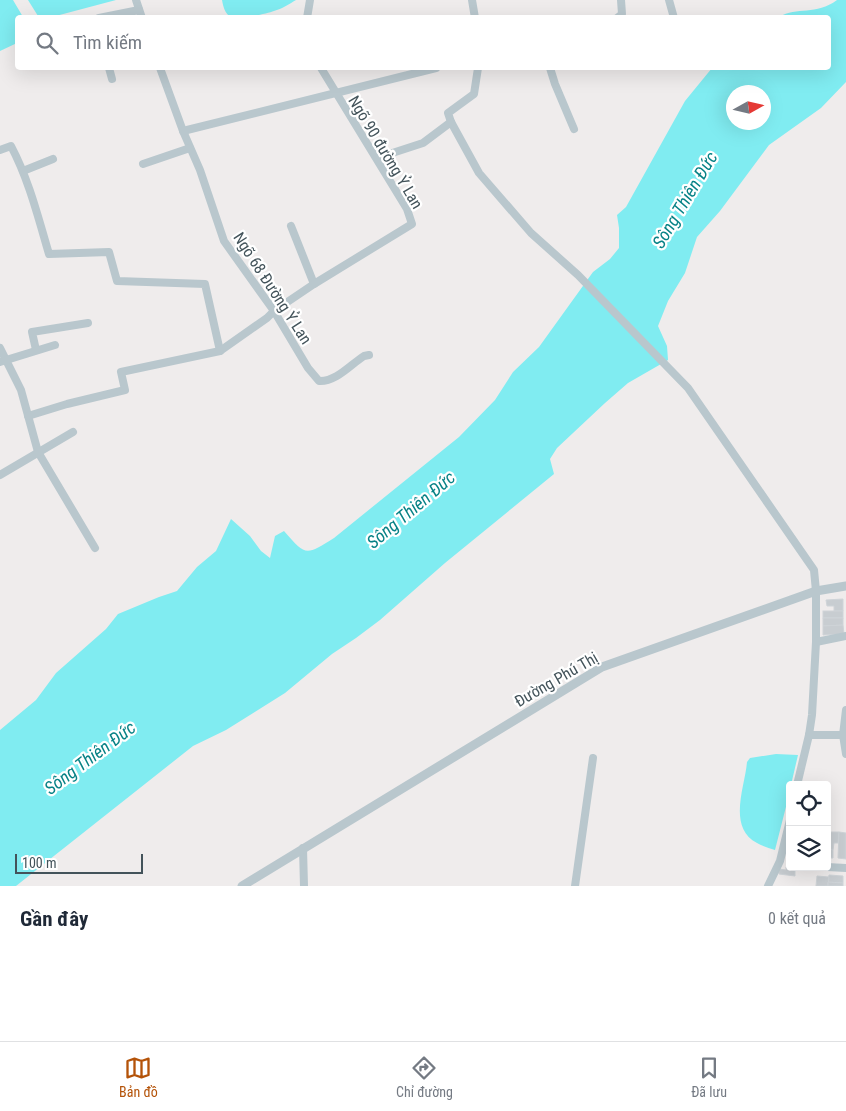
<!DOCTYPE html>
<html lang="vi">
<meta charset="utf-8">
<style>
:root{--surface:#fff;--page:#f6f6f7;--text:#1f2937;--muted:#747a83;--line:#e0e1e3;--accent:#b45309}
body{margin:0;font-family:"Roboto Condensed",sans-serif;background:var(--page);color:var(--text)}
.controls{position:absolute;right:15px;bottom:15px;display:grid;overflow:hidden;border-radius:5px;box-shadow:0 5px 20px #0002}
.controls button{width:45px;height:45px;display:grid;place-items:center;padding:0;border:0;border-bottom:1px solid var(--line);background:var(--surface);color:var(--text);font:25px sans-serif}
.compass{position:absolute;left:726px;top:85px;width:45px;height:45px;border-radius:50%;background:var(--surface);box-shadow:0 5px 20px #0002;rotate:82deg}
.scale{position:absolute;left:15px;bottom:12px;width:128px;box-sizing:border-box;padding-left:5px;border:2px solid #43535a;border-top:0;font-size:14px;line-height:18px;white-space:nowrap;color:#43535a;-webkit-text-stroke:4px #fff;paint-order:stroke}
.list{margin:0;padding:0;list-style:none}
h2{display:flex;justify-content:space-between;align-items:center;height:65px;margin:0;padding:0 20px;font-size:21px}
h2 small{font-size:16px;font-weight:400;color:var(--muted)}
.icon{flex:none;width:28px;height:28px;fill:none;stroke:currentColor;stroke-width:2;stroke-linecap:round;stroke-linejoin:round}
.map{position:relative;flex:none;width:846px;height:886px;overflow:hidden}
.search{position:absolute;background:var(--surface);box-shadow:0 5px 20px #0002;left:15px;right:15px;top:15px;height:55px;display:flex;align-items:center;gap:12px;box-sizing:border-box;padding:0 18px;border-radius:5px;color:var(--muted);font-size:19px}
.sheet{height:155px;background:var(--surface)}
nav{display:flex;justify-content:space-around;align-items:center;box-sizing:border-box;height:70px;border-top:1px solid var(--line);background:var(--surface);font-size:14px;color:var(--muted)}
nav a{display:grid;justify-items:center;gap:2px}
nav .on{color:var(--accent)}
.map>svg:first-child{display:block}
.water{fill:#80ecf1;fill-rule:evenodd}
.building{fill:#c8cdd1;stroke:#cfd4d8}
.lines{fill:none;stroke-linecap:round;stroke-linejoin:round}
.minor{stroke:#b9c7cd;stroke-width:8}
.tertiary{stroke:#b9c7cd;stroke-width:9}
.labels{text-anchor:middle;stroke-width:4.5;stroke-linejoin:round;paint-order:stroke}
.street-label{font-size:16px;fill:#43535a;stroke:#fff}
.water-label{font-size:18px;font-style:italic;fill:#078286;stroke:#fff}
</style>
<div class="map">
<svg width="846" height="886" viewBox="0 0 846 886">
<rect width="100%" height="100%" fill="#efecec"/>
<g class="water">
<path d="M0,0h13l10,17 -5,1 -1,25 -17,8z"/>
<path d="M28,0h88l-64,17 -14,-1z"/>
<path d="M222,0h74c-7,4 -14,9 -22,11 -8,3 -35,9 -43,6 -6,-3 -8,-11 -9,-17z"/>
<path d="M837,0h9v82l-25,26 -52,37 -49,66 -23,26 -12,36 -17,28 -10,25 9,20 1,14 -40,23 -23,20 -48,45 -7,11 4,15 -109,89 -65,57 -24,18 -24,16 -47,39 -59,37 -33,16 -177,140h-16v-156l36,-30 20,-27 50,-44 12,-15 41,-17 18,-6 20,-24 19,-16 15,-32 19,17 11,15 9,7 5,-22 9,-5c22,25 21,25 50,7l125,-101 36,-37 18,-28 26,-25 54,-75 17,-13 9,-11v-20l-2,-13 9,-8 59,-106 27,-33h116v-50l-49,-1c18,-11 37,-1 58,-17zM734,92h30v30h-30z"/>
<path d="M776,754l22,1 -7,30h-1v6l-15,59c-6,-2 -13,-4 -18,-7 -30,-16 -12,-56 -10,-81l3,-4z"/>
</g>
<g class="building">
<path d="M843,599v12h-9v-5h-7l-1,-6z"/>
<rect x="823" y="611" width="20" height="7"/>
<path d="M823,618h20v7l-20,1z"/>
<path d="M843,625l1,9 -21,1v-9z"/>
<path d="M827,832h12l-1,11h-4l-1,7 -6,-1z"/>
<path d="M839,832l7,1v26l-8,-1z"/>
<path d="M827,849l6,1v8h-6z"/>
<path d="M786,867h9v9l-16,-2v-5l7,1z"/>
<path d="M829,875l14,1v7l-15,-1z"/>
<path d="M817,876l12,1 -1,9h-12z"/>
<path d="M828,882l15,1v3h-15z"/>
</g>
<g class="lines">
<g class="minor">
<path d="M136,0l6,18"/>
<path d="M472,0l3,18"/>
<path d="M669,0l5,18"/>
<path d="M99,18l40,-8"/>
<path d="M307,18l3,-18"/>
<path d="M617,18l5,-4 -1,-14"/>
<path d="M109,68l3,11"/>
<path d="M160,68l23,63 17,39 24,71 50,70 34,57 11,13c17,1 31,-16 45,-25l5,-1"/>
<path d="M478,68l-4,26 -26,19 3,9 28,51 52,60 47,42 110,113 126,182 2,21v51l-4,73 -3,20 -12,50"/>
<path d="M550,68l5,16 19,45"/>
<path d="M183,131l253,-63"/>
<path d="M0,150l11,-4c18,34 27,71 38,108l60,-2 8,29 88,3 15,67"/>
<path d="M377,158l46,-15 28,-21"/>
<path d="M143,164l47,-16"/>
<path d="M23,171l30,-12"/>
<path d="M291,226l23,58"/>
<path d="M0,348l21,42 17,62 57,96"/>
<path d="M36,350l-4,-18 56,-9"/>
<path d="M0,362l55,-17"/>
<path d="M28,416l39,-12 58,-14 -4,-18 99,-21 47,-33 7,-7 40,-27 98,-60 -5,-15 -86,-141"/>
<path d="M0,475l73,-43"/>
<path d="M816,642l30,-6"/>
<path d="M846,710l-3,25 3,19"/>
<path d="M809,735h37"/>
<path d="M303,848l1,38"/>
<path d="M827,867l19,1"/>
<path d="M575,886l18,-128"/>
<path d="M768,886l12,-25 10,-41"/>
</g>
<path class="tertiary" d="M242,886l360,-219 214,-76 30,-5"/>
</g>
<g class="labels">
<g class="street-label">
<text transform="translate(386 152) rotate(59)" y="6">Ngõ 90 đường Ỷ Lan</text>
<text transform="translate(273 288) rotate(57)" y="6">Ngõ 68 Đường Ỷ Lan</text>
<text transform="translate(556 679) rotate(-30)" y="6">Đường Phú Thị</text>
</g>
<g class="water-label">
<text transform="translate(685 200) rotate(-59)" y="6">Sông Thiên Đức</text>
<text transform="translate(411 510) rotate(-40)" y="6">Sông Thiên Đức</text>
<text transform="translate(90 758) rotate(-37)" y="6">Sông Thiên Đức</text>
</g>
</g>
</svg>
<div class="controls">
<button><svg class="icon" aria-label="locate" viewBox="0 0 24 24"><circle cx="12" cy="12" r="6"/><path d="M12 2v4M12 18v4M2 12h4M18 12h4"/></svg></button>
<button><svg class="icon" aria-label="layers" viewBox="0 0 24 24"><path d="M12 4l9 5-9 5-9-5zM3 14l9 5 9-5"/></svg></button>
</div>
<svg class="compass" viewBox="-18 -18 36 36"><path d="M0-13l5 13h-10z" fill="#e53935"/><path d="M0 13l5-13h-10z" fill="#747a83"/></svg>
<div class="scale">100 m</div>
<div class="search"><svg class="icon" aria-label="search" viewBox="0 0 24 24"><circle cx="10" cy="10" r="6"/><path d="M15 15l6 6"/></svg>Tìm kiếm</div>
</div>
<section class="sheet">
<h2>Gần đây<small>0 kết quả</small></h2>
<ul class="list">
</ul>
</section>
<nav>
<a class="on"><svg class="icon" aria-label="map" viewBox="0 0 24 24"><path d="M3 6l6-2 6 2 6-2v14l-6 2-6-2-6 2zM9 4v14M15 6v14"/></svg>Bản đồ</a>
<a><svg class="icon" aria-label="directions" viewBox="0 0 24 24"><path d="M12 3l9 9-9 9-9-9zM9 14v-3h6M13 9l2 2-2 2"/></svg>Chỉ đường</a>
<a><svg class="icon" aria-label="saved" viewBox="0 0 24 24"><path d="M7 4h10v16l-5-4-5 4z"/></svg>Đã lưu</a>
</nav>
